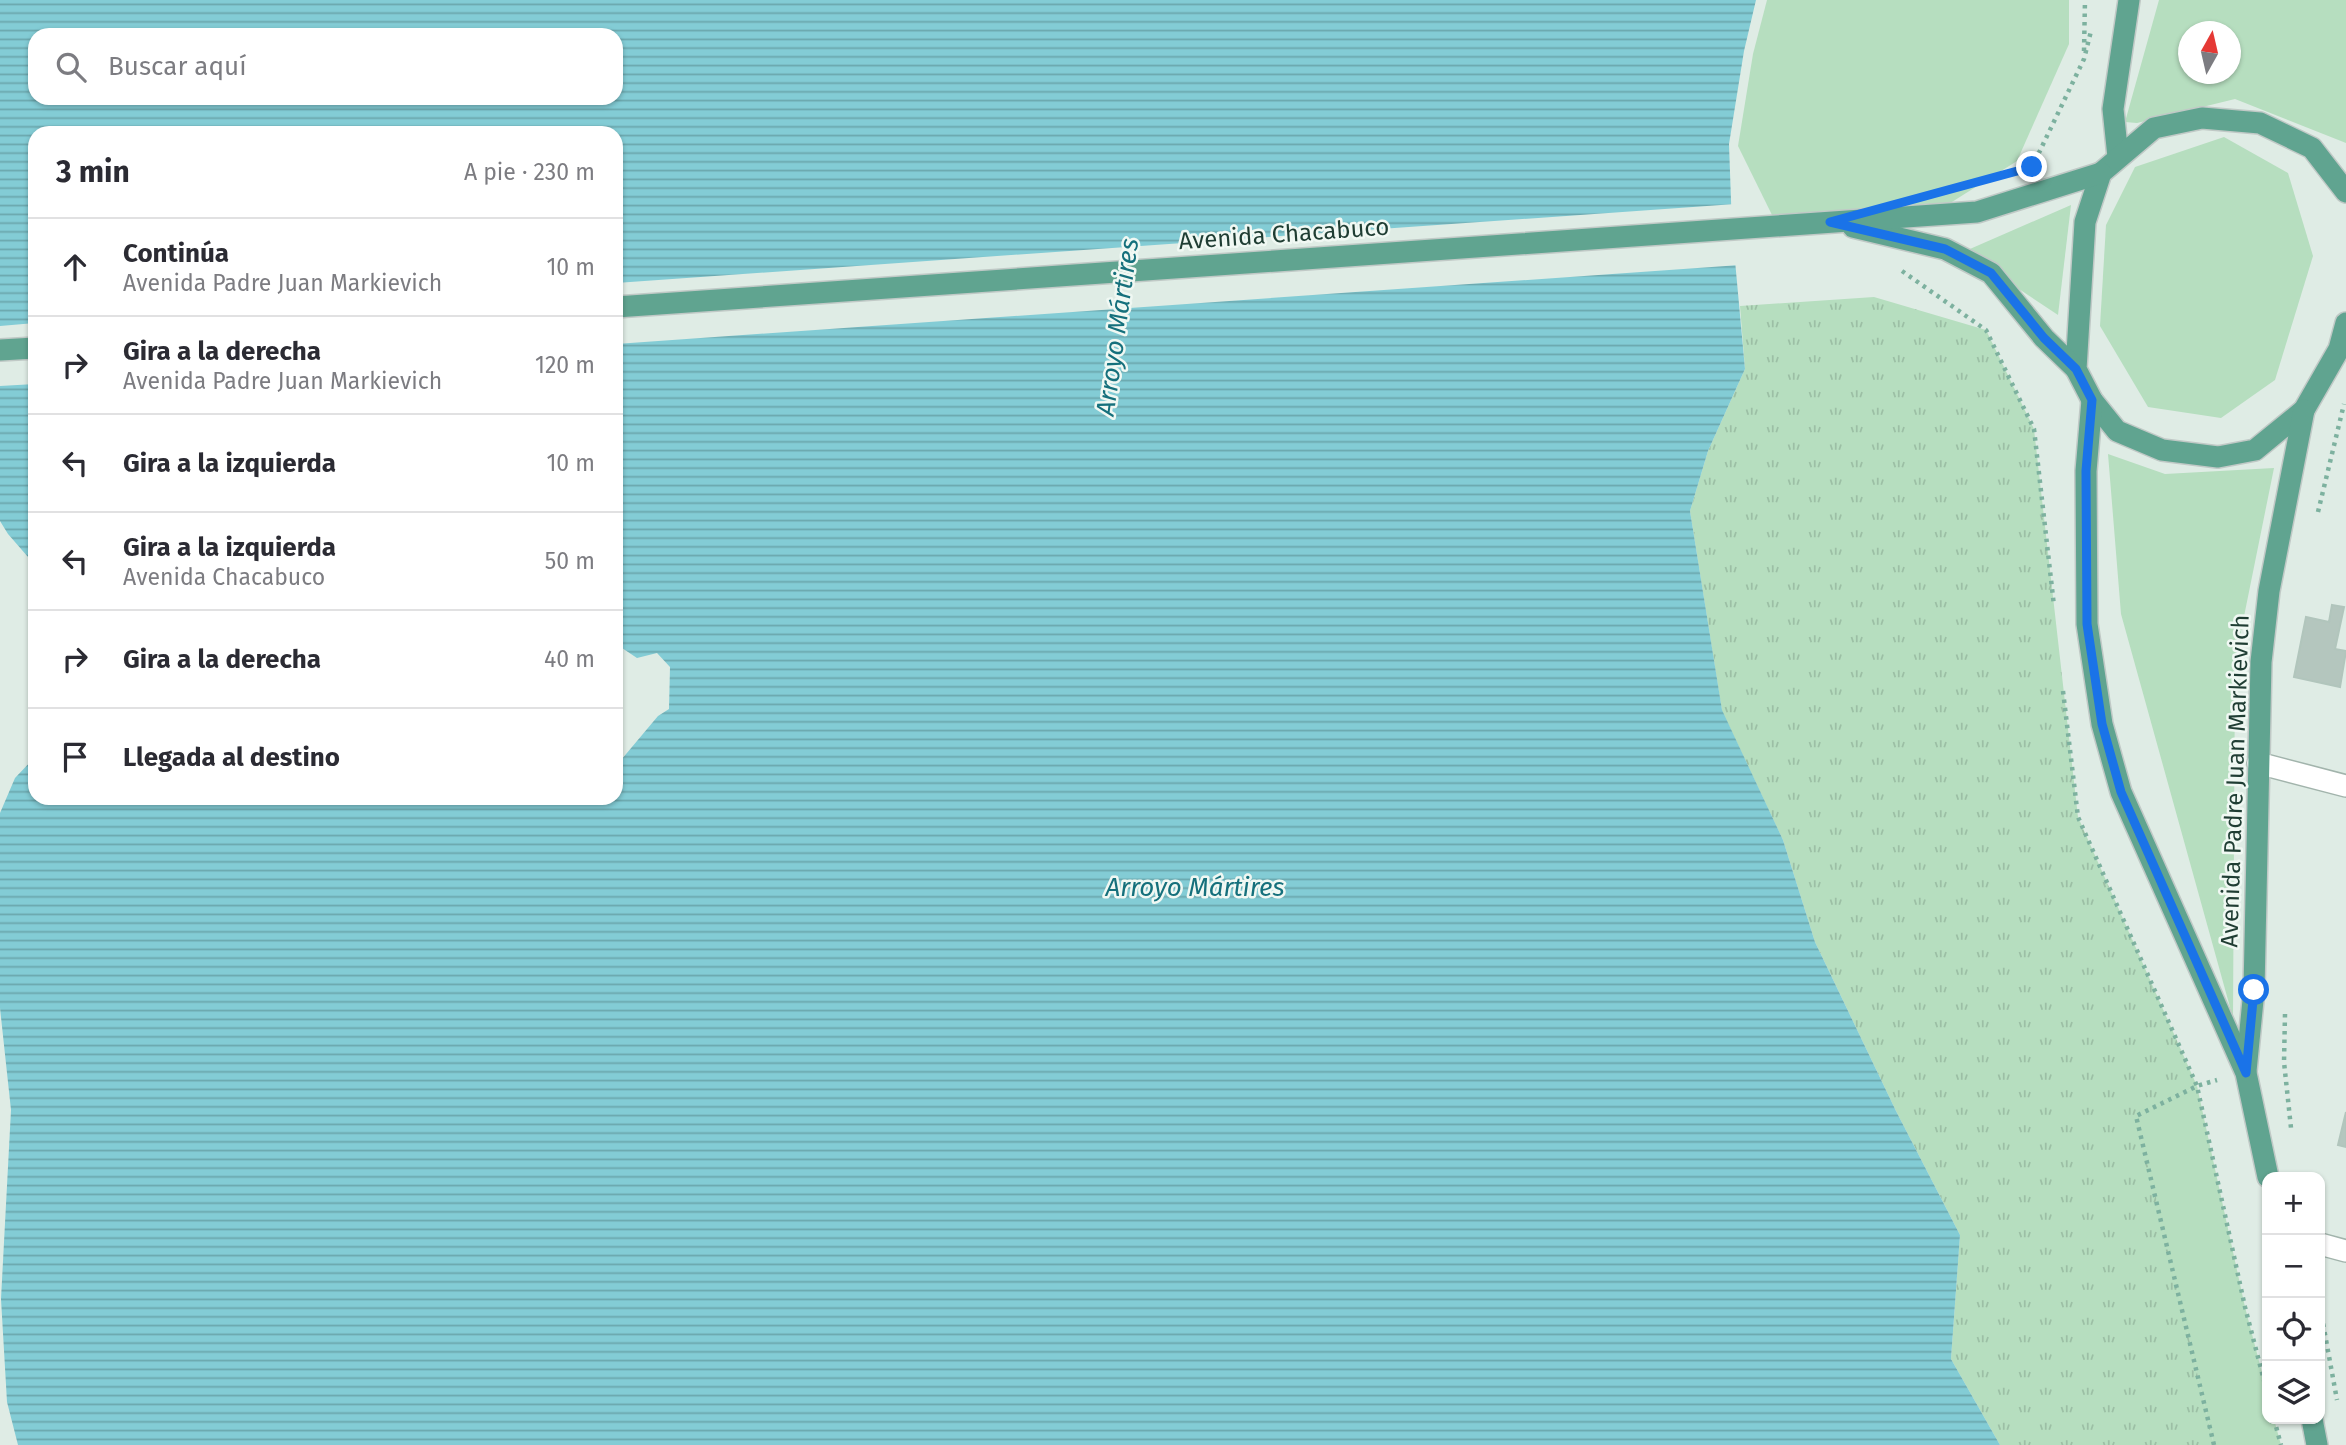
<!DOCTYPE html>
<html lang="es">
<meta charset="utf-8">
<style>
:root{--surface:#fff;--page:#f2f2f3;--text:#2b2b33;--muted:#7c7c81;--line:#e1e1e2}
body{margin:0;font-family:"Fira Sans",sans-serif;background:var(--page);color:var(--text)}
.controls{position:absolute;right:21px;bottom:21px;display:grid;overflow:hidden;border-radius:14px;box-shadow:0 2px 5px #0004}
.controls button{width:63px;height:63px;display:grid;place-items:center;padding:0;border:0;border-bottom:2px solid var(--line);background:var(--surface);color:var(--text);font:35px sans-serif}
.compass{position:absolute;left:2178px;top:21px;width:63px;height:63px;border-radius:50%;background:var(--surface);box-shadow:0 2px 5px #0004;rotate:8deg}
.stop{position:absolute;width:21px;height:21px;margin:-16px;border:5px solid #1a73e8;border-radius:50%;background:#fff}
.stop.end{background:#1a73e8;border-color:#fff;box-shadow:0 2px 7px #0008}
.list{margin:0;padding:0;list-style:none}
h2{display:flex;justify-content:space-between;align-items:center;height:91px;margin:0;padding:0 28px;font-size:30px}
h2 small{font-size:23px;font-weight:400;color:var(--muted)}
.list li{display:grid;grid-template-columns:46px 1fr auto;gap:21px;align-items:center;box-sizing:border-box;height:98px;padding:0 28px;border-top:2px solid var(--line)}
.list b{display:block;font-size:26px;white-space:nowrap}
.list p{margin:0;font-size:23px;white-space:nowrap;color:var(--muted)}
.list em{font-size:23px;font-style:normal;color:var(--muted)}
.icon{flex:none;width:38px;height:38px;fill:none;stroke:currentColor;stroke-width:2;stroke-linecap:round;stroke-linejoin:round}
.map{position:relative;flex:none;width:2346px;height:1445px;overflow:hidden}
.search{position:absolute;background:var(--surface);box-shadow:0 2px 5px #0004;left:28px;top:28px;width:595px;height:77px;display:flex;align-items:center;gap:18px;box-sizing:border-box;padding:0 24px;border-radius:21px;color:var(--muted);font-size:26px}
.panel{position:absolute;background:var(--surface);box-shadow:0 2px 5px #0004;left:28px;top:126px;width:595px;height:679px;border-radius:21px}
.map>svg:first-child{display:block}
.green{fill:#b6debf;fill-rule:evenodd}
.park{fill:url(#park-tufts)}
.water{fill:url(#water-rules);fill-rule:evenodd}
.pier{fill:#dfece5}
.building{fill:#b4c6be;stroke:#b1c5bc;stroke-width:2}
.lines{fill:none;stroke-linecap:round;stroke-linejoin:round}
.minor-casing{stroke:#a2b4ac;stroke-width:24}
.major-casing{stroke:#c0c9c6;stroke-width:24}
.path{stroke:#7db19f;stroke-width:4.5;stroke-dasharray:3.5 5;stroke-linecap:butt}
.minor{stroke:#fff;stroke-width:21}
.major{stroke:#60a490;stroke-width:21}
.route{stroke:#1a73e8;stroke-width:9}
.labels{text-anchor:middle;stroke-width:5;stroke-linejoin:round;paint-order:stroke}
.street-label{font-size:24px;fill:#1f3d33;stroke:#f0f8f3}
.water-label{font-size:26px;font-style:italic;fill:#15707c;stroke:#f0f8f3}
</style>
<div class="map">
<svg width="2346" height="1445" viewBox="0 0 2346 1445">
<defs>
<pattern id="park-tufts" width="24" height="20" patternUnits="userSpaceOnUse" patternTransform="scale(1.75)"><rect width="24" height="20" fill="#b6debf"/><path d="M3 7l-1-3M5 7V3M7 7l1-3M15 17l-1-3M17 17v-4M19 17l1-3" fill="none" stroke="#9cbfa5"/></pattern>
<pattern id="water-rules" width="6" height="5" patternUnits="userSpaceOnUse" patternTransform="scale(1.75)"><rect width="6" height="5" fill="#83ccd5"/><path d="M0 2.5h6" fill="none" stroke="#6ba7ad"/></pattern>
</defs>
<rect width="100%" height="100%" fill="#dfece5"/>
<g class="green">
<path d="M1767,0h302v44l-52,117 -81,51 -163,5 -35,-71 15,-92z"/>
<path d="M2159,0h187v143l-111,-44 -98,24 -12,-1zM2188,32h42v42h-42z"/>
<path d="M2224,137l64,36 25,83 -38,124 -54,38 -73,-11 -48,-81 6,-101 29,-58z"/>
<path d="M2071,205l-13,110 -95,-63z"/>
<path d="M2108,454l57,20 109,-6 -39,193 -2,357 -112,-404z"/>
<path d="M2197,1086l48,221 22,85v27h7l7,26h-67l-78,-329z"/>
</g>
<path class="park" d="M1874,297l112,33 48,99 44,388 119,269 -60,30 77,329h-214l-49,-86 9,-124 -64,-124 -81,-169 -32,-102 -61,-129 -32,-200 18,-60 37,-82 -5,-63z"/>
<path class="water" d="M0,0h1756l-12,51 -15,93 3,84 13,141 -37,82 -18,60 32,199 61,130 32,102 81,169 64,124 -9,124 49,86h-1982l-11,-43 -6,-103 10,-189 -11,-102v-195l15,-35 20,-21v41h581v-32l42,-50 11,-7 1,-42 -13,-14 -20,5 -21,-14v-511h-581v432l-27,-31 -8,-13zM35,35h581v63h-581z"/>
<g class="pier">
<path d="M1735,204l5,61 -1124,79v-61z"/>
<path d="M35,323v61l-35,2v-60z"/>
</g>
<g class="building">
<path d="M2332,605l12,2 -9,42 11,2 -6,36 -46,-10 12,-60 23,5z"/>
<path d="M2346,1112v35l-8,-2z"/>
</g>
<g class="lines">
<defs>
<g id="minor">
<path d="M2258,763l88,23"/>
<path d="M2320,1244l26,7"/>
</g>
<g id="major">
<path d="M2118,157l-5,-48 16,-109"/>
<path d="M2346,192l-34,-44 -52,-25 -58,-5 -48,10 -53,45 -16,49 -9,147 16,31 25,31 45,19 56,7 37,-7 49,-40 35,-61 7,-26"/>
<path d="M1853,227l92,22 46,24 53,65 32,31"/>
<path d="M616,307l1361,-95 124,-39"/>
<path d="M0,350l35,-2"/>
<path d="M2092,400l-6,71 1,153 15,100 19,68 125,281 22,104"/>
<path d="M2246,1071l8,-81 7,-328 8,-71 35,-181"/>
<path d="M2312,1419l5,26"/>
</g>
</defs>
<use href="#minor" class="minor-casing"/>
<use href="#major" class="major-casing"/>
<g class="path">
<path d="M2084,51l1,-51"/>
<path d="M2035,161l49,-102 7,-28"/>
<path d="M1902,271l84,59 48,99 20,177"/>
<path d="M2318,512l26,-108"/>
<path d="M2063,691l15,126 119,269 48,221 22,85"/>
<path d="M2285,1014l-1,48 7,66"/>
<path d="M2320,1307l17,93"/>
<path d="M2274,1419l7,26"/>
<path d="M2214,1445l-78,-329 61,-30 20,-6"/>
</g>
<use href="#minor" class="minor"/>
<use href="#major" class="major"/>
</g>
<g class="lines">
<path class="route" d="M2032,167l-202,55 115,27 46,24 53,65 32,31 16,31 -6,71 1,153 15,100 19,68 125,281 8,-83"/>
</g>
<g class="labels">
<g class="street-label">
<text transform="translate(1284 234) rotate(-4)" y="8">Avenida Chacabuco</text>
<text transform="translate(2235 781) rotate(-88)" y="8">Avenida Padre Juan Markievich</text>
</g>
<g class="water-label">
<text transform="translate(1117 327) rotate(-82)" y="9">Arroyo Mártires</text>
<text x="1195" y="896">Arroyo Mártires</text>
</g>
</g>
</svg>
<div class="controls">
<button>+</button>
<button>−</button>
<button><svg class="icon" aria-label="locate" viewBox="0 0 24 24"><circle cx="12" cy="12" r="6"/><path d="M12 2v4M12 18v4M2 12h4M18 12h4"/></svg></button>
<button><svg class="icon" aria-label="layers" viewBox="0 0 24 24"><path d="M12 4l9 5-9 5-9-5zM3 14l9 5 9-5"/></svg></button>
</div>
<svg class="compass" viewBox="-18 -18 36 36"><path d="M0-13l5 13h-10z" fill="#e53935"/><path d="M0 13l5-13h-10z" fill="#7c7c81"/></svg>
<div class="stop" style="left:2254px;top:990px"></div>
<div class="stop end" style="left:2032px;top:167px"></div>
<div class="search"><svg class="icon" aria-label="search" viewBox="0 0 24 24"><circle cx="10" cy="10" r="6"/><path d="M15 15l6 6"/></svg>Buscar aquí</div>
<section class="panel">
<h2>3 min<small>A pie · 230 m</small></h2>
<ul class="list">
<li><svg class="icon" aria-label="ahead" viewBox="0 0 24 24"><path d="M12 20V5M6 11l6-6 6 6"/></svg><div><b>Continúa</b><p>Avenida Padre Juan Markievich</p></div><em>10 m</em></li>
<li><svg class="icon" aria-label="right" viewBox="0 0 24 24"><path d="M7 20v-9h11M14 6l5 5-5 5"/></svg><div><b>Gira a la derecha</b><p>Avenida Padre Juan Markievich</p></div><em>120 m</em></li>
<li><svg class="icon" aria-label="left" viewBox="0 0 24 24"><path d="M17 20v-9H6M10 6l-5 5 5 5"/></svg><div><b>Gira a la izquierda</b></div><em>10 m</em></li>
<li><svg class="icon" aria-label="left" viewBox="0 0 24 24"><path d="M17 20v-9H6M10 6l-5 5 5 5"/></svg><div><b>Gira a la izquierda</b><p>Avenida Chacabuco</p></div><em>50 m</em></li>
<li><svg class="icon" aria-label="right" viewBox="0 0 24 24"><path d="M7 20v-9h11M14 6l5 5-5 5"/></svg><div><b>Gira a la derecha</b></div><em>40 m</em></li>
<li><svg class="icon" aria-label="arrive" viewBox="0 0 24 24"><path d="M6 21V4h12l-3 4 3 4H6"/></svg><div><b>Llegada al destino</b></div></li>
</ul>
</section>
</div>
